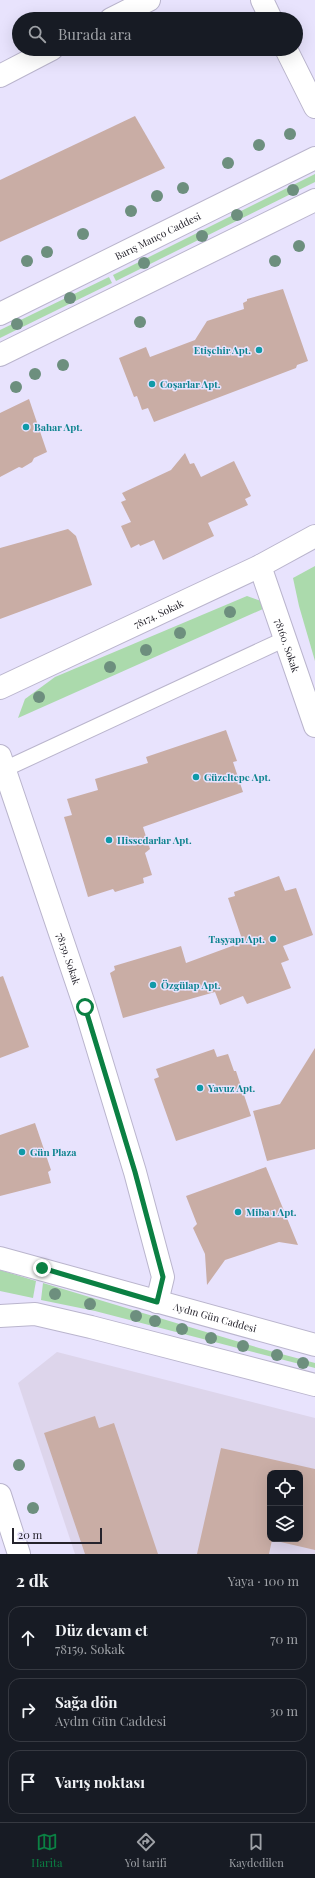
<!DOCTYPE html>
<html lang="tr">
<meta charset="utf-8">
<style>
:root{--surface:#171b24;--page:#242831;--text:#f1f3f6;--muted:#9ea1a6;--line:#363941;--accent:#0b8043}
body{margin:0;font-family:"Playfair Display",serif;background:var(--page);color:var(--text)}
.controls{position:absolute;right:12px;bottom:12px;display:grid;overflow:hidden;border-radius:8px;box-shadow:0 4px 16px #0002}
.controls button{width:36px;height:36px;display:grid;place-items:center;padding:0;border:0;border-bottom:1px solid var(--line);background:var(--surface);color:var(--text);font:20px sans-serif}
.scale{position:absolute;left:12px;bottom:10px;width:90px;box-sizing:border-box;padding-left:4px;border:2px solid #25232c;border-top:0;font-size:11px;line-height:14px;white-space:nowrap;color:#25232c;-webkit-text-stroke:3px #e8e3fd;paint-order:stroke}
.stop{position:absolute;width:12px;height:12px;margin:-9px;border:3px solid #0b8043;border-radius:50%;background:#fff}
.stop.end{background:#0b8043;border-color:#fff;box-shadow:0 1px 4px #0008}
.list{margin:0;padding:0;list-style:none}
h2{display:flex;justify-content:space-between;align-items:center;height:52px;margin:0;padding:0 16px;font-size:17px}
h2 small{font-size:13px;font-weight:400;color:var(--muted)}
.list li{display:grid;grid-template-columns:26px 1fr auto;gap:12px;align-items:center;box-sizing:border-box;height:64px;margin:0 8px 8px;padding:0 8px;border:1px solid var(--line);border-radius:12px}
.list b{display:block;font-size:15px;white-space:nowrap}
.list p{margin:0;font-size:13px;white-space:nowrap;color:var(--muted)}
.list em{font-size:13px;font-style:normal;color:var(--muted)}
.icon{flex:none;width:22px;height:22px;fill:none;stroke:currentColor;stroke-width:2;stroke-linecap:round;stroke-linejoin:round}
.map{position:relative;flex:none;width:315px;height:1554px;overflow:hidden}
.search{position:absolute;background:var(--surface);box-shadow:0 4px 16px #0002;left:12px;right:12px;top:12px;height:44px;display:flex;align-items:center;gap:10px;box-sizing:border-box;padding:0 14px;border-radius:22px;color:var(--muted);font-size:15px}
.sheet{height:268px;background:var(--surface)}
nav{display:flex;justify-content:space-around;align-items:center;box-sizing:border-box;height:56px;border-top:1px solid var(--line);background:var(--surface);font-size:11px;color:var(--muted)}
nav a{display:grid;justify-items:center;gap:2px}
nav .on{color:var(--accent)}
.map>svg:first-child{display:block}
.education{fill:#ddd5eb;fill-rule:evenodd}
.green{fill:#abdaac}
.building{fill:#c9ada5;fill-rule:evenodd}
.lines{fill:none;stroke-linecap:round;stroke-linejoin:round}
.lane-casing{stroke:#bab5cd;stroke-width:17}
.street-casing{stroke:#bab5cd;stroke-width:24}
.secondary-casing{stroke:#bab5cd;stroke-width:24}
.lane{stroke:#fff;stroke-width:15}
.street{stroke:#fff;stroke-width:22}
.secondary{stroke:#fff;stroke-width:22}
.tree{fill:#6d8f7e}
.route{stroke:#0b8043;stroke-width:5}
.culture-dot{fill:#0f9aa8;stroke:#e8e3fd;stroke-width:1.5}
.labels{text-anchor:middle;stroke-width:3;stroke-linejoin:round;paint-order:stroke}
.street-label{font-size:10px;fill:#25232c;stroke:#e8e3fd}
.culture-label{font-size:10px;font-weight:bold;fill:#0d838f;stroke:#e8e3fd;text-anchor:start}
</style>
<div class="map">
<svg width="315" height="1554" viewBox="0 0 315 1554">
<rect width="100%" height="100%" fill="#e8e3fd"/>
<path class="education" d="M57,1352l258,66v136h-240l-57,-171zM270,1473h30v66h-30z"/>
<g class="green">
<path d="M315,174v8l-199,99 -3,-6z"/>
<path d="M109,277l3,6 -112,55v-8z"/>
<path d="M315,566v95l-16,-55 -6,-28z"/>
<path d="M247,596l14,5 2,8 -245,109 7,-19 30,-22z"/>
<path d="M0,1270l36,11 -3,17 -33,-7z"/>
<path d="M43,1283l216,65 56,15v5l-220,-57 -54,-11z"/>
</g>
<g class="building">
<path d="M135,116l30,52 -165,74v-62z"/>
<path d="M283,289l25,72 -11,4 -1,3 -142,54 -6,-14 -6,2 -5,-14 -3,1 -15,-39 27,-11 4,10 45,-17 12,-19 37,-12 -1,-6 4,-2v-2z"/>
<path d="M29,399l18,53 -13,6 -2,4 -10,6 -3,-1 -19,10v-64z"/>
<path d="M185,453l5,11 4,-1 7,14 33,-16 17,35 -6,3 3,6 -40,18 6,13 -51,24 -9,-20 -14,6 -1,-2 -8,4 -10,-22 10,-4 -10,-20 5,-2 -4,-7 49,-23z"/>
<path d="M68,529l8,7 16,49 -92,34v-71z"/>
<path d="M226,730l11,31 -4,1 10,30 -100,35 7,22 -5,4 7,22 -9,3 1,5 -29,9 -2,-3 -25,8 -24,-80 8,-2 -5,-16 31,-9 -3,-11 53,-16 -2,-6z"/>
<path d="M279,876l6,15 11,-3 17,47 -30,11 6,14 -8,3 10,25 -44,16 -4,-8 -23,9 -5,-13 -92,26 -13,-45 5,-3 -1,-4 67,-20 5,17 57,-21 -15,-44 7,-2 -1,-4z"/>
<path d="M3,976l26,71 -29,11v-81z"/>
<path d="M315,1048v101l-48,12 -14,-50 27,-7z"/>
<path d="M214,1049l3,8 11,-3 6,17h2l15,45 -75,25 -22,-62 5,-2 -3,-8z"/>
<path d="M35,1123l16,47 -3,2 3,11 -51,13v-61z"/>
<path d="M266,1167l32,78 -19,-3 -54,18 -18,25 -2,-31 -12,-26 4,-4 -11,-28z"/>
<path d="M95,1416l4,12 15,-5 44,131h-73l-41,-121z"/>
<path d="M221,1448l94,21v81l-43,-10 -3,14h-72zM270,1473h30v66h-30z"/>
</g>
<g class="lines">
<defs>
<path id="lane" d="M5,769l280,-130"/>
<g id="street">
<path d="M262,0l9,19"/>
<path d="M111,19l38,-19"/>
<path d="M286,49l29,58"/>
<path d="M0,76l52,-27"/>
<path id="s1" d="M260,566l55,160"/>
<path id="s2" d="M0,688l260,-122 55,-30"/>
<path id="s3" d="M0,756l85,251 50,165 28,105 -6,25"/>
</g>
<g id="secondary">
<path id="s4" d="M0,314l315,-156"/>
<path d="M0,355l315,-155"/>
<path id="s5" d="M0,1258l315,87"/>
<path d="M0,1316l35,-2 56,13 224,58"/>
<path d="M0,1495l19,59"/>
</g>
</defs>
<use href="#lane" class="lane-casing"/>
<use href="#street" class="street-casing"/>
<use href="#secondary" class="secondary-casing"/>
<use href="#lane" class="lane"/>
<use href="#street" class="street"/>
<use href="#secondary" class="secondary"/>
</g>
<g class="tree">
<circle cx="290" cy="134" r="6"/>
<circle cx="259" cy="145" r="6"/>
<circle cx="228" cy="163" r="6"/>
<circle cx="183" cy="188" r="6"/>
<circle cx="293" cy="190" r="6"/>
<circle cx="157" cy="196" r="6"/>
<circle cx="131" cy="211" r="6"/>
<circle cx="237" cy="215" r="6"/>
<circle cx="83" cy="234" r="6"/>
<circle cx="202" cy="236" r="6"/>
<circle cx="299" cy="246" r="6"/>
<circle cx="47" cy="252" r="6"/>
<circle cx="27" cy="261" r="6"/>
<circle cx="275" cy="261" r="6"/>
<circle cx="144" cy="263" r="6"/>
<circle cx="70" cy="298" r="6"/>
<circle cx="140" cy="322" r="6"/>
<circle cx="17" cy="324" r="6"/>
<circle cx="63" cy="365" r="6"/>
<circle cx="35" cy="374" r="6"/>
<circle cx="16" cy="387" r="6"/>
<circle cx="230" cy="612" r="6"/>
<circle cx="180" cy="633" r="6"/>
<circle cx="146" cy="650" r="6"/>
<circle cx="110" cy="667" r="6"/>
<circle cx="39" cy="697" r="6"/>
<circle cx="55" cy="1294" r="6"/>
<circle cx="90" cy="1304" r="6"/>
<circle cx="136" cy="1316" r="6"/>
<circle cx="155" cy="1321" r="6"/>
<circle cx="182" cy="1329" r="6"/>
<circle cx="211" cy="1338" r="6"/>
<circle cx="243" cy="1346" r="6"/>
<circle cx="277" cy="1355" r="6"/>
<circle cx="303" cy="1363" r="6"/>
<circle cx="19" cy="1465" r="6"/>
<circle cx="33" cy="1508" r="6"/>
</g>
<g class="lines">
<path class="route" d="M42,1268l115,34 6,-25 -28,-105 -50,-165"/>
</g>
<g class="culture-dot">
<circle cx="259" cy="350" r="4"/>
<circle cx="152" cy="384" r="4"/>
<circle cx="26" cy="427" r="4"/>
<circle cx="196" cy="777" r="4"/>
<circle cx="109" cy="840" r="4"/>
<circle cx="273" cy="939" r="4"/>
<circle cx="153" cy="985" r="4"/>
<circle cx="200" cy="1088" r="4"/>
<circle cx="22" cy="1152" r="4"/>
<circle cx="238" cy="1212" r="4"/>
</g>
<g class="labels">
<g class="street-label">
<text dy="4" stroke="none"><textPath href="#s4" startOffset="176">Barış Manço Caddesi</textPath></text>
<text dy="4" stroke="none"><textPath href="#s2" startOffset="175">78174. Sokak</textPath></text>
<text dy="4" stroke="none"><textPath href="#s1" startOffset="84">78160. Sokak</textPath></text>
<text dy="4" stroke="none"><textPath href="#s3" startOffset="214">78159. Sokak</textPath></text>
<text dy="4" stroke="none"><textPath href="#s5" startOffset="223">Aydın Gün Caddesi</textPath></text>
</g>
<g class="culture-label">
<text x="251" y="354" text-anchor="end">Etişehir Apt.</text>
<text x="160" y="388">Coşarlar Apt.</text>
<text x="34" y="431">Bahar Apt.</text>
<text x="204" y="781">Güzeltepe Apt.</text>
<text x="117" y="844">Hissedarlar Apt.</text>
<text x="265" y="943" text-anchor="end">Taşyapı Apt.</text>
<text x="161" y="989">Özgülap Apt.</text>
<text x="208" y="1092">Yavuz Apt.</text>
<text x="30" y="1156">Gün Plaza</text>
<text x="246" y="1216">Miba 1 Apt.</text>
</g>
</g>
</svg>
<div class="controls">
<button><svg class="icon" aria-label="locate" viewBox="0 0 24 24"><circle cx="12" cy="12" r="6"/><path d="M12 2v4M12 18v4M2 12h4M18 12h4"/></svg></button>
<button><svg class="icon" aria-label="layers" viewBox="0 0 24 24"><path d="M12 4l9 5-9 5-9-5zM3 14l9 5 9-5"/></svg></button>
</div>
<div class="scale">20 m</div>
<div class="stop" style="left:85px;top:1007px"></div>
<div class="stop end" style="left:42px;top:1268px"></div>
<div class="search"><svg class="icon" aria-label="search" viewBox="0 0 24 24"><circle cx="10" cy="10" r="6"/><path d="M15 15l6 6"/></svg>Burada ara</div>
</div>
<section class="sheet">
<h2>2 dk<small>Yaya · 100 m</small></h2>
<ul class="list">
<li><svg class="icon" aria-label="ahead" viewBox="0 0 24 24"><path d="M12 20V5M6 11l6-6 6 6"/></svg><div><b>Düz devam et</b><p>78159. Sokak</p></div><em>70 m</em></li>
<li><svg class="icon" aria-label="right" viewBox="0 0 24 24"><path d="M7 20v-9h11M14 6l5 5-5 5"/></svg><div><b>Sağa dön</b><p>Aydın Gün Caddesi</p></div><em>30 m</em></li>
<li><svg class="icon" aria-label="arrive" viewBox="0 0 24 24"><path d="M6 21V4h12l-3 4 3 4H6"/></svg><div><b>Varış noktası</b></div></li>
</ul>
</section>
<nav>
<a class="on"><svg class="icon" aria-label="map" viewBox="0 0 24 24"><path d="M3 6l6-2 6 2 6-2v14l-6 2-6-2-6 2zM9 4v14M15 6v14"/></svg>Harita</a>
<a><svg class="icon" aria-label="directions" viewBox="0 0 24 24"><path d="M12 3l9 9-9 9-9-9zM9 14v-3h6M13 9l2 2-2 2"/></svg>Yol tarifi</a>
<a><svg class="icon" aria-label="saved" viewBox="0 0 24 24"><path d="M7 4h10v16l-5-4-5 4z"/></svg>Kaydedilen</a>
</nav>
